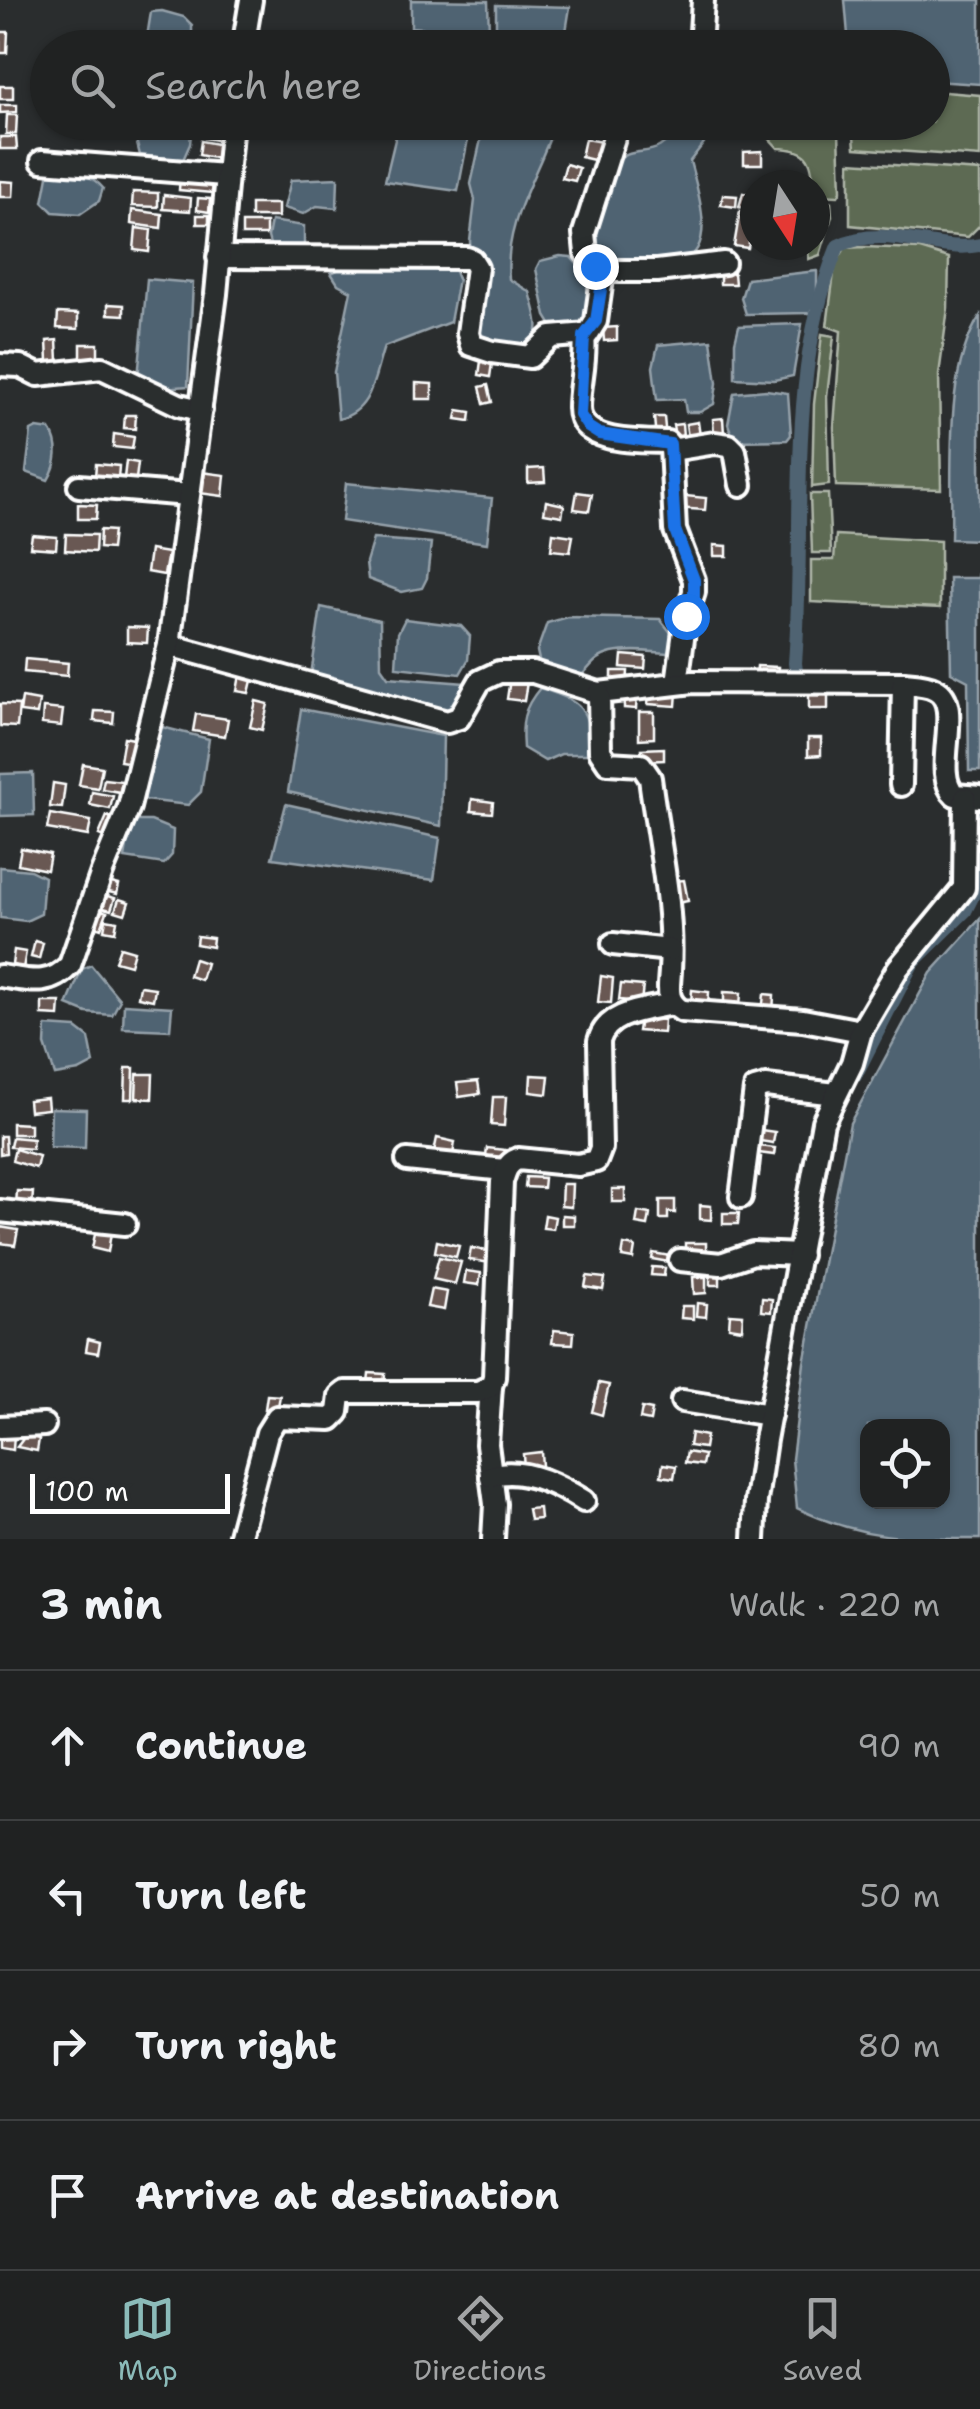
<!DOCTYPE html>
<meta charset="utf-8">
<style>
:root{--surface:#202222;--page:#282a2a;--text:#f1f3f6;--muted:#a2a4a5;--line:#3d3f40;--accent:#8bbbb9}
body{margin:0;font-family:"Shantell Sans",sans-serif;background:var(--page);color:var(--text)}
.controls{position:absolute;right:30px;bottom:30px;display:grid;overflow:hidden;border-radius:20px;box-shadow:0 2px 8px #0004}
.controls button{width:90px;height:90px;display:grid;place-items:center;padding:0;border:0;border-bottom:2px solid var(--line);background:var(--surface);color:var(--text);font:50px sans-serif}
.compass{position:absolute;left:740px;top:170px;width:90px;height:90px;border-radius:50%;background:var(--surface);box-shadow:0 2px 8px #0004;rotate:168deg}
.scale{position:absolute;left:30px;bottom:25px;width:200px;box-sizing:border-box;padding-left:10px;border:5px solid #fff;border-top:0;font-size:28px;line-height:35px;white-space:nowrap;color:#fff;-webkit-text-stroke:8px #2a2d2e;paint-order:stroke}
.stop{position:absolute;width:30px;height:30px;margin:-22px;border:8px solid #1a73e8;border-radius:50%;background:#fff}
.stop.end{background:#1a73e8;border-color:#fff;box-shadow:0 2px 10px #0008}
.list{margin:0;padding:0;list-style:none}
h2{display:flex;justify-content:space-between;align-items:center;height:130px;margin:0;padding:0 40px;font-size:42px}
h2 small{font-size:32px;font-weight:400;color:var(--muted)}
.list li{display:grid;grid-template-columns:65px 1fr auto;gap:30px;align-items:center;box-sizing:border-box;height:150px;padding:0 40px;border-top:2px solid var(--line)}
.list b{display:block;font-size:38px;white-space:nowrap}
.list em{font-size:32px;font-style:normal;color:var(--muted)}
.icon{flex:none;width:55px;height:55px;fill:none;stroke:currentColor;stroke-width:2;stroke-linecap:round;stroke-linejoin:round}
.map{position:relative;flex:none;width:980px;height:1539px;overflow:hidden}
.search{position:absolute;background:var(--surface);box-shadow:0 2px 8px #0004;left:30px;right:30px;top:30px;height:110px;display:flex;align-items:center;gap:25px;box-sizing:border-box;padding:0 35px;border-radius:55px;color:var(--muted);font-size:38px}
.sheet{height:730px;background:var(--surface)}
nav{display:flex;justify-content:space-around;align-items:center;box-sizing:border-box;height:140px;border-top:2px solid var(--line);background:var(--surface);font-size:28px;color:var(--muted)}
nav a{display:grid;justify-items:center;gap:5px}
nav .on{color:var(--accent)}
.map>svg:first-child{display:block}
.green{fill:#5d6b52;stroke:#aeb5a8;stroke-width:2.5}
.water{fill:#4f6372;stroke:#95a1aa;stroke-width:2.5;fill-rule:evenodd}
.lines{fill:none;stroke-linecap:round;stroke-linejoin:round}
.canal{stroke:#4f6372;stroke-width:14}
.building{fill:#695853;stroke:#fff;stroke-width:2.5}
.minor-casing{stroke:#fff;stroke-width:28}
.minor{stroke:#2a2d2e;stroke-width:20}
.route{stroke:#1a73e8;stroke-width:12}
</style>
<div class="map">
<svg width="980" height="1539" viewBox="0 0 980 1539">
<rect width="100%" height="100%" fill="#2a2d2e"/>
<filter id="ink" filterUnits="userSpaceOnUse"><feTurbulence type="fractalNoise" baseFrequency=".01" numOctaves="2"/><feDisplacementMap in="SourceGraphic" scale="20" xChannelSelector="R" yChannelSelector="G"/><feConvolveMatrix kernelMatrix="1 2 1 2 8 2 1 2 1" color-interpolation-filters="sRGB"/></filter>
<g filter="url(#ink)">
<g class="green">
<path d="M933,91l47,4v62l-125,-9 -2,-25 79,-1z"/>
<path d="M774,123h57v5l8,4 2,59 -3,5 -20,-1c-11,-29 1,-45 -40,-47l-10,-11z"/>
<path d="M850,162l130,9v54l-12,12 -118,-12z"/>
<path d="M831,202l1,14 -12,39 -11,4 -2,-14h8v-41z"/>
<path d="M864,247l56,2 29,9 -1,50 -9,67 2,114 -105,-3 -2,-59 7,-96 -14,-5 8,-61 10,-17z"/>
<path d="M822,334l12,2 -7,60 2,89 -17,2 2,-83z"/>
<path d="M810,494h18l3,59h-19z"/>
<path d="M836,535l104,6v67l-129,-6v-42h23z"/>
</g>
<g class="water">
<path d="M411,0l77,1 1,33 -78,-7z"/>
<path d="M845,0h135v84l-47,-3 -1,-33 -83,-1z"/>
<path d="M496,5l74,2 -5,31 -69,-2z"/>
<path d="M162,11l22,6 8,8v12l-18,6 -27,-6 4,-25z"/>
<path d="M491,122l54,7 4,11c-18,46 -45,88 -40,139l21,13c6,24 14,37 -2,59l-52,-7 -6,-103 5,-41 -4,-16 12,-54z"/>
<path d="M137,123h55l-2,21 -7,16 -43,-5 -6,-23z"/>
<path d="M399,123h72l-13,68 -73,-10z"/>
<path d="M676,123h35l-4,16 -17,22c6,25 29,87 -8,100 -19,7 -49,4 -70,6l-23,-18c6,-20 16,-69 26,-84 17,-26 45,3 61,-42z"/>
<path d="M50,166c21,4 39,6 53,22l-4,13 -19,13 -27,-2 -10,-10z"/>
<path d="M338,178l-1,30 -20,-2 -14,8 -19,-6 7,-28z"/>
<path d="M271,221l33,5v28l-32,-2 -4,-15z"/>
<path d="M560,256l11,1c18,18 25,51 12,73l-29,-1 -8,-13 -10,-47 4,-8z"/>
<path d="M348,265l106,4 4,10 -8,43 -66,25c-10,28 -11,65 -46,72l-4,-47 17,-81 -13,-7 -7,-11z"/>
<path d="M817,271v28l-7,14 -64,1 -5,-16 6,-19z"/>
<path d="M147,279l46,4 -5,103 -24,2 -26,-10z"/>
<path d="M980,316v224l-29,-1c2,-67 -8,-167 29,-223z"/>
<path d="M802,324l-9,52 -19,4 -39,-2v-36l4,-16z"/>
<path d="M711,340l6,43 -3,21 -14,8h-14l-2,-13 -27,1 -4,-33 5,-22z"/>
<path d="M766,390l22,3 3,42 -4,5 -53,1 -6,-17 6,-31z"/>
<path d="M37,428l13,2c10,15 8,34 -2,50l-22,-8 5,-41z"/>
<path d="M346,483l146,15 -5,45 -145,-22z"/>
<path d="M373,539l58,4 -4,35 -5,10 -20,4 -34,-13 -2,-17z"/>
<path d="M980,564v207h-11l-1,-90 -17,-9 -2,-94h29z"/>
<path d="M321,607l59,13 1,47 7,10 77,6 3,10 -10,22 -148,-33z"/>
<path d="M568,617l92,2 12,15 -2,19c-19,-1 -40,-4 -58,0 -34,8 -18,41 -71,16l-4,-18 10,-28z"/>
<path d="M405,619l56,7 9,10 -2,24 -8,14 -64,-7 2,-34z"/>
<path d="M540,688c43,14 50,20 50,66h-29l-16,7 -22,-13c-2,-26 0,-40 17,-60z"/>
<path d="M301,709l142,27 -2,90 -153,-34z"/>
<path d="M158,726l51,13 -8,53 -13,13 -43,-5 -3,-14z"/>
<path d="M33,773l1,42 -34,1v-42z"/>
<path d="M286,804l154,34 -6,42 -162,-22z"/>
<path d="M131,821h20l22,9 -1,25 -8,9 -39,-6z"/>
<path d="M0,867l30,3 14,7 -3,37 -15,7 -26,-3z"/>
<path d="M980,919v620c-72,0 -119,0 -183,-31l-5,-49 12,-96 46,-240 81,-150zM942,1426v76h-74v-76z"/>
<path d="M91,965l29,35 -8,15 -25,-2 -20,-8 15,-36z"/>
<path d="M124,1004l48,3 -2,23 -47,-2z"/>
<path d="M46,1026l30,2 13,10 5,25 -15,8 -24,4 -10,-30z"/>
<path d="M51,1108l35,1 -1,39 -35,-1z"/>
</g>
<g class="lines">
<g class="canal">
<path d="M809,679h-12l-2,-16c11,-139 -11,-285 43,-417 49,-24 96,8 142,-1"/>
<path d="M855,1076l58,-114 52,-51 8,-16 4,-102"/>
</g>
</g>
<g class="building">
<path d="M0,32h8l-1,21h-7z"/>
<path d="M119,38l24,3 -1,7h-24z"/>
<rect x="0" y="86" width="13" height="13"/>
<path d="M0,105h17v7l-17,1z"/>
<path d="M7,115h10l-1,19h-10z"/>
<path d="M207,125l17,3 -2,13 -17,-3z"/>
<path d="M0,137h16l1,12h-17z"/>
<path d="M585,139l17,3 -4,19 -17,-4z"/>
<path d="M201,141l22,4 -3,14 -21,-4z"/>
<path d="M762,151v13h-18v-12z"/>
<path d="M566,164l13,4 -4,13 -13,-3z"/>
<path d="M180,177l33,2 -1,14 -33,-3z"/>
<path d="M0,181l14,1 -1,15h-13z"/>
<path d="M133,192l25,1v14l-26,-1z"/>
<path d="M743,193l12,2v16l-16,-4z"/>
<path d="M164,195l27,3 -1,13 -27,-2z"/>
<path d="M723,195l14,1 -1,11 -15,-2z"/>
<path d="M198,198l12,1 -1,13 -12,-2z"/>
<rect x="251" y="204" width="27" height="13"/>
<path d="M132,210l30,4 -1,14 -30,-4z"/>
<path d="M740,211l14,2 -6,35 -14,-2z"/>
<rect x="197" y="215" width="12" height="9"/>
<rect x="242" y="223" width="24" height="12"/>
<path d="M136,228l15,2 -2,22 -15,-2z"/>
<path d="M720,273h14l1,11h-15z"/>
<path d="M108,304l16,1v10l-16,-1z"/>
<path d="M58,313l20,1v15l-21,-1z"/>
<path d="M617,327v13l-13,1 -1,-13z"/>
<path d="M57,340l1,21 -10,1 -1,-21z"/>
<rect x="81" y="344" width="17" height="18"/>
<path d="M481,361l11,2 -2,14 -11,-2z"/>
<path d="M416,383l16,1v15h-16z"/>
<path d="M488,385l4,17 -8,2 -4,-17z"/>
<path d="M458,410l13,2 -1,9 -14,-2z"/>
<path d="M125,415h11l-1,14 -11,-1z"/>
<path d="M654,417h10l2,22 -10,1z"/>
<path d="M723,418l1,16 -10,1 -1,-16z"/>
<path d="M698,422l2,14 -12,2 -2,-14z"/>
<path d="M682,424l1,13h-8l-2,-12z"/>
<path d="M114,434l20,3 -2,12 -19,-2z"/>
<path d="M126,461l12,2 -2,16 -12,-1z"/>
<path d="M96,464l23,2 -1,13 -23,-2z"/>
<path d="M544,468l1,14 -17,1v-14z"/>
<path d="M201,472l24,3 -2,21 -24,-3z"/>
<path d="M577,492l15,2 -3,17 -15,-2z"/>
<path d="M676,495l30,3 -1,12 -30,-2z"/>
<path d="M546,501l18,4 -2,11 -18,-3z"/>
<path d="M78,504l19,1 -1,14h-18z"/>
<path d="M100,530l13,1 -2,18 -12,-1z"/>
<path d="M553,533l20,3 -3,16 -19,-2z"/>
<path d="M66,534l30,1 -1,17 -30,-2z"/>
<path d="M32,535l25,2 -1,12 -26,-2z"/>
<path d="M714,545l13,1v10h-13z"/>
<path d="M150,550l18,3 -4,22 -17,-3z"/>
<path d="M127,627l21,1 -1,15 -20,-1z"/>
<path d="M622,655l24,2 -1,12 -24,-2z"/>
<path d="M25,659l43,4 -1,13 -43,-4z"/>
<path d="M757,666l21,1v10h-22z"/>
<path d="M241,670l13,2 -5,21 -12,-2z"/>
<path d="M612,671h16l-1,16 -15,-1z"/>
<path d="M510,679l17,3 -3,19 -17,-2z"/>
<path d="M649,689l28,3 -1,14 -28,-2z"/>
<path d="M624,694l13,1 -1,14 -12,-1z"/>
<rect x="809" y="695" width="19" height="14"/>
<path d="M22,698l17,3 -2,13 -17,-2z"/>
<path d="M256,701l12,3 -6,26 -12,-3z"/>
<path d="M0,704l19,1 -2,22 -17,-1z"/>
<path d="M43,708l20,2 -2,16 -19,-2z"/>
<path d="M95,711l19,1 -1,11 -19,-2z"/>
<path d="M639,712h15v26l-15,1z"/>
<path d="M196,714l32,5 -3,17 -32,-5z"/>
<path d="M124,737l14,3 -4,23 -14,-2z"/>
<path d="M808,738h13v17l-13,1z"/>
<path d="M664,748v12l-21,1 -1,-12z"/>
<path d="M83,764l19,3 -4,21 -19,-3z"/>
<path d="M104,779l18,2 -2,11 -18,-3z"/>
<path d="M53,783l12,2 -3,23 -12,-1z"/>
<path d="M92,792l21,4 -3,13 -20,-4z"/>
<path d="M472,799l21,3 -1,11 -21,-2z"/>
<path d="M50,814l41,7 -3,15 -41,-7z"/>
<path d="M107,816l13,6 -8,18 -13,-5z"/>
<path d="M21,848l29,6 -3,16 -29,-6z"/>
<path d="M684,880l4,21 -11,2 -4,-22z"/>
<path d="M104,881l15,4 -2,9 -16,-4z"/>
<path d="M96,893l19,5 -4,12 -19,-5z"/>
<path d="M119,899l10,3 -4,12 -10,-3z"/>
<path d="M94,908l13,4 -6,16 -12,-4z"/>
<path d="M106,919l11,2 -2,11 -11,-2z"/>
<path d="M197,936l16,2 -1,9 -16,-3z"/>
<path d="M35,941l8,2 -4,16 -8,-2z"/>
<path d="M120,947l14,4 -4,14 -15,-4z"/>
<path d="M14,950l12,2 -4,22 -11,-2z"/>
<path d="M194,959l12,4 -5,17 -12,-4z"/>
<path d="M601,976l12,2 -2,25 -13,-1z"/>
<path d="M621,984l22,2 -2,16 -22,-2z"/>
<path d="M140,986l15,2 -2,12 -15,-3z"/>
<path d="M692,990l17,2 -1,12 -17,-1z"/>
<path d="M724,992l17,1 -1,13 -16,-1z"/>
<path d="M764,994l10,1 -1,19 -11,-1z"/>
<path d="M42,1002h18l-1,14 -17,-1z"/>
<path d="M640,1018l24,2 -1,13 -25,-2z"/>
<path d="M126,1068h8l-1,31h-8z"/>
<path d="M137,1074h16l-1,25 -16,-1z"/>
<path d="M531,1075l18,1 -2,18 -17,-2z"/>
<path d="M478,1081l2,13 -21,3 -2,-14z"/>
<path d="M493,1097h13l-2,29 -13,-1z"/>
<path d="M47,1098l1,11 -19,2 -1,-11z"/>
<path d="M12,1123l18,1v10h-18z"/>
<path d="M761,1130l14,2 -2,11 -13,-2z"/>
<path d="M0,1136h5l1,17 -6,1z"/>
<path d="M12,1137l21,2 -1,10 -22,-2z"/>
<path d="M437,1138l18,4 -2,13 -19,-3z"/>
<path d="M752,1145l23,3 -1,7 -23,-3z"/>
<path d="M487,1148l19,2 -2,15 -19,-2z"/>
<path d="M15,1149l24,7 -3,12 -24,-7z"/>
<path d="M751,1156l10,1 -2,19 -10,-1z"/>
<path d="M526,1177l18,1 -1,10 -18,-1z"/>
<path d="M562,1184h10l-1,23 -10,-1z"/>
<rect x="612" y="1189" width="13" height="13"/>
<path d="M17,1191l16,1 -1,14 -16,-1z"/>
<path d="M660,1200h15v13l-7,-1v7h-8z"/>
<path d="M700,1205l11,1v14l-11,-1z"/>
<path d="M638,1212l12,2 -2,12 -12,-2z"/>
<path d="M723,1213h16l-1,11h-15z"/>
<path d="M545,1215l10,2 -2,12 -10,-1z"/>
<path d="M562,1215l12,1v9h-12z"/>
<path d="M0,1227l18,3 -3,15 -15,-2z"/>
<path d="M96,1230l15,3 -3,19 -16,-4z"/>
<path d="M437,1241l22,5 -3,11 -21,-5z"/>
<rect x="685" y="1243" width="21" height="13"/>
<path d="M624,1245l11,2 -2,12 -11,-2z"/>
<path d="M471,1248l16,3 -2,11 -16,-2z"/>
<path d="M653,1253l17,3 -1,6 -17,-3z"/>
<path d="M439,1257l22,5 -6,22 -22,-5z"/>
<path d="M652,1267l13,1 -1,8 -13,-1z"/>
<path d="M466,1271l15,2 -2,12 -15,-2z"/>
<rect x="710" y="1274" width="10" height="11"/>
<path d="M587,1276l18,2 -2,12 -18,-3z"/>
<path d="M693,1277h13v16l-12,1z"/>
<path d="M431,1289l16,3 -3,18 -17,-3z"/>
<path d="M762,1298l10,1 -1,13 -10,-1z"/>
<path d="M697,1303l10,1 -1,13 -10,-1z"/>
<path d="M682,1306h11v13l-12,-1z"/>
<path d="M730,1314l13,1 -1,14 -13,-2z"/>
<path d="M554,1330l20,2 -1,12 -21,-1z"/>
<path d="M88,1339l12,3 -2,11 -12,-2z"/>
<path d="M369,1373l16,1 -1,11 -16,-2z"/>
<path d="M599,1383l10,2 -7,30 -10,-3z"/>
<path d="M267,1395l13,1 -3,15 -12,-2z"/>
<path d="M642,1408l10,2 -2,11 -10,-2z"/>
<path d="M0,1433l14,1 -1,16 -13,-2z"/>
<path d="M691,1433l15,3 -2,12 -15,-2z"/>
<path d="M26,1435l13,4 -2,12 -20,-4z"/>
<path d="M541,1452l1,14 -18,2 -1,-14z"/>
<path d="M687,1452l17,3 -2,10 -17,-2z"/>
<path d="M663,1464l13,2 -2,12 -13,-2z"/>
<path d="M539,1508l1,11 -10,1 -2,-11z"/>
</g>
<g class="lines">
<defs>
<g id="minor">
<path d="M243,48l8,-48"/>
<path d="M700,48l3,-48"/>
<path d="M42,161l183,14"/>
<path d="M218,257l249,1 5,2 5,8 -9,65 3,12 21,7 38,5 21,-20 37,-3 8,-13 7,-50 -17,-18 -2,-20 35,-111"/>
<path d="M603,271h54l67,-8"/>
<path d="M584,336c3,24 -5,48 -5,72 0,37 63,33 88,34l4,5 4,83 19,50v12l-8,24 -9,67"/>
<path d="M0,365l20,1 18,9 64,-7 77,37 22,5"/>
<path d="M671,450l44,-7 14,2 6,6 6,34"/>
<path d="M79,486l109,9"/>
<path d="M169,645l278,77 12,-4 21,-37 19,-9h34l66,21 94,-11 210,1c9,1 23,1 32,6 31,15 -5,83 20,106l25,2"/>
<path d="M599,693l1,58 8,12 33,2 9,13c8,63 24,129 20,193 -1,17 -5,30 12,40l121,9 58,11"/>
<path d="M901,785l2,-102"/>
<path d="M613,944l57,6"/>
<path d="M0,976c28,4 49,12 70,-11l32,-93 27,-65 40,-162 47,-351 16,-172"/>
<path d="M407,1160l98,10"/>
<path d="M741,1197l14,-108 11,-3 70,8"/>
<path d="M0,1211l125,13"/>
<path d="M680,1260l41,4 32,-11 47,2"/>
<path d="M491,1386l-4,58 8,60 -2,35"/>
<path d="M682,1401l88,14"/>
<path d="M0,1427l44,-2"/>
<path d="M491,1476c30,-10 68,9 93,25"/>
<path d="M239,1539l28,-106 10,-16 54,2 7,-7 2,-16 5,-4h133l13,-6 3,-9 8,-195c3,-10 5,-19 16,-23l60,6 18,-4 5,-13 -2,-107c8,-30 47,-31 73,-37"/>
<path d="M754,1539l2,-38 9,-61 58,-318 29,-59 9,-32 37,-63 66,-80 1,-90"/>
</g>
</defs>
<use href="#minor" class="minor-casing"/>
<use href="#minor" class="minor"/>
</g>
</g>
<g class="lines" filter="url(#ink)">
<path class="route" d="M595,266l8,5v5l-7,45 -12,15 -4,79 8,12 11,7 71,10 5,86 19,50v20l-8,16"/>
</g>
</svg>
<div class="controls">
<button><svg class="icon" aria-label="locate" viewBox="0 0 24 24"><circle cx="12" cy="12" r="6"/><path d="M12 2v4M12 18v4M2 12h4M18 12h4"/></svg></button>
</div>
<svg class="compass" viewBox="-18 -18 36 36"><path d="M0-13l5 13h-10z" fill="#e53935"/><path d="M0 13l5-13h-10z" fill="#a2a4a5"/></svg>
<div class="scale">100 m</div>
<div class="stop" style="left:686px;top:616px"></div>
<div class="stop end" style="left:595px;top:266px"></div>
<div class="search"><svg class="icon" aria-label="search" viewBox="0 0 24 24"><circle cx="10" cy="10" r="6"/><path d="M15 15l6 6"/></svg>Search here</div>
</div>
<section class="sheet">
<h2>3 min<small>Walk · 220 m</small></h2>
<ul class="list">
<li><svg class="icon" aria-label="ahead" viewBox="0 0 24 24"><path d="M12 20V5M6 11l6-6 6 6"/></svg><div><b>Continue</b></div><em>90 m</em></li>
<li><svg class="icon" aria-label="left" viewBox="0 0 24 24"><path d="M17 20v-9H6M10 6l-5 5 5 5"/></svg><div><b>Turn left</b></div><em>50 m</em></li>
<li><svg class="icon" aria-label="right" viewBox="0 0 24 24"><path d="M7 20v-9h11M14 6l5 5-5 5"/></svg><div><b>Turn right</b></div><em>80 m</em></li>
<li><svg class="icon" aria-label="arrive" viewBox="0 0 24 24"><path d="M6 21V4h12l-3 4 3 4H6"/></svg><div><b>Arrive at destination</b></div></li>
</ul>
</section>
<nav>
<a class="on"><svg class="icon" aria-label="map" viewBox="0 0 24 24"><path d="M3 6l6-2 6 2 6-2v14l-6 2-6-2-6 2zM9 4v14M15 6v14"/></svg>Map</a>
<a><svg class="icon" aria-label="directions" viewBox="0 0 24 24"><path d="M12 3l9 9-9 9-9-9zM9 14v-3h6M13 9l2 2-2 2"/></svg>Directions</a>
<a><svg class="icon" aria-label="saved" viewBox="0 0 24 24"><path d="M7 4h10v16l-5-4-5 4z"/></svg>Saved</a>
</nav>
